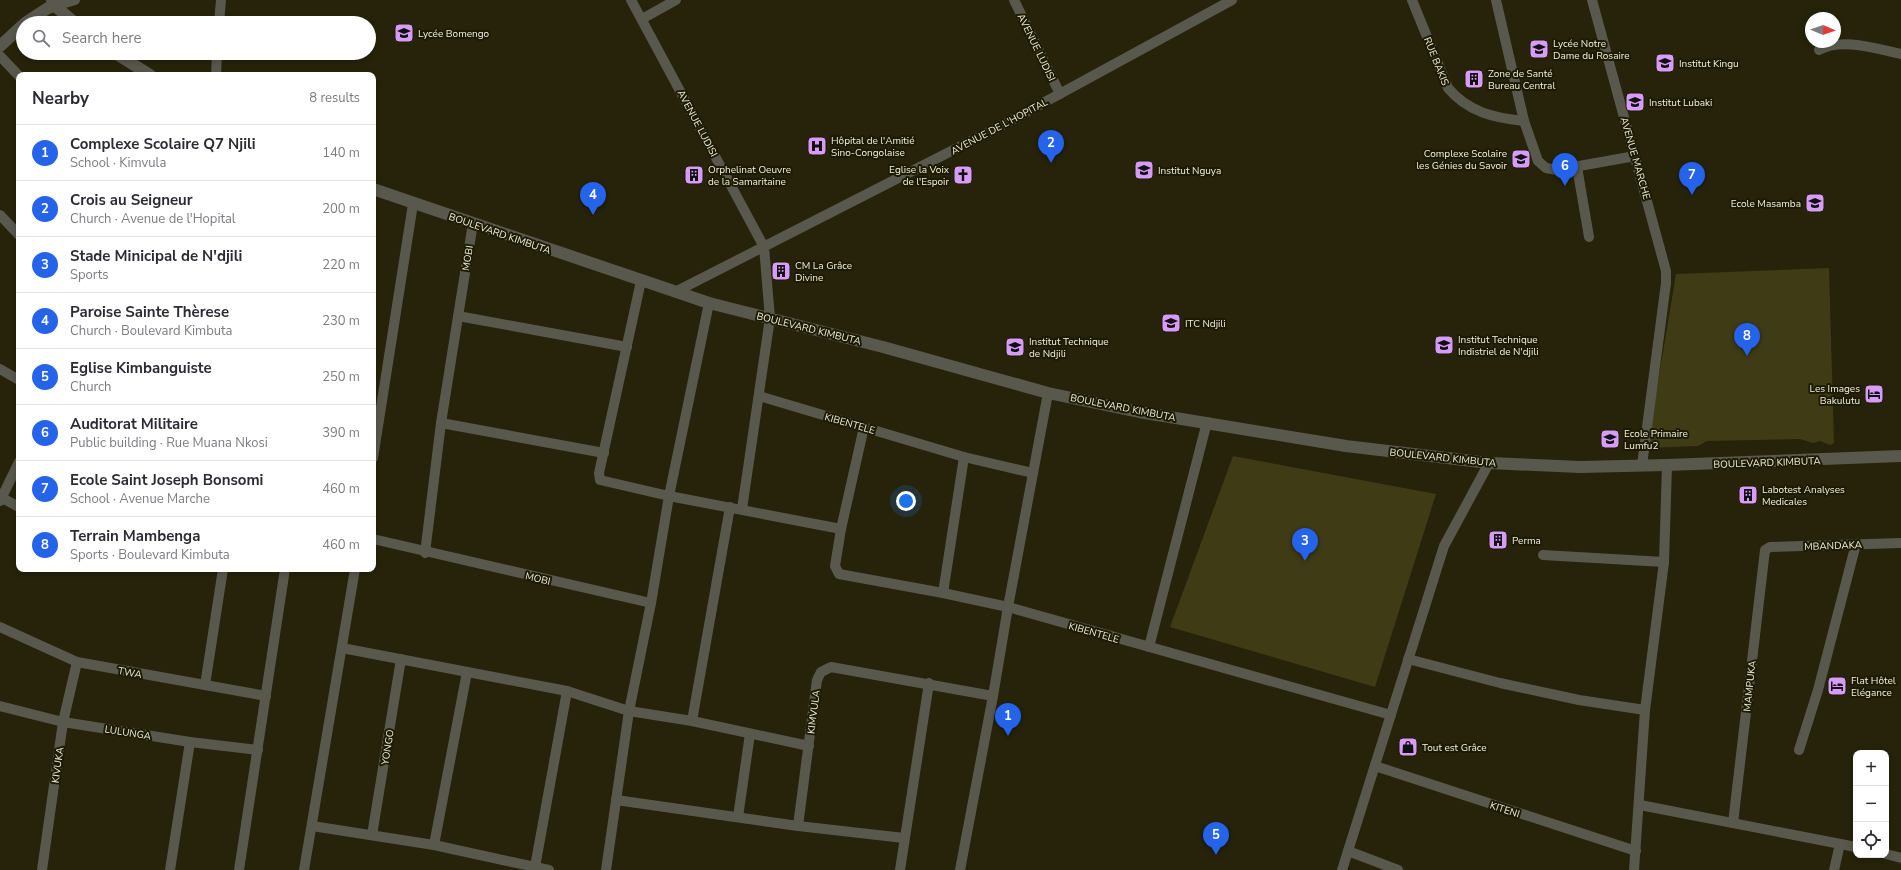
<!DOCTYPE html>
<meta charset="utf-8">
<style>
:root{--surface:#fff;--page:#f2f2f3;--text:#2b2b33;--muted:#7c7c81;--line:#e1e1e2;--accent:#2563eb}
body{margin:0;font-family:"Nunito Sans",sans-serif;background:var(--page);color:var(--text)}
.controls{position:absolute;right:12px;bottom:12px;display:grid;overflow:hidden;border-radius:8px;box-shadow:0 2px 6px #0003}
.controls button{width:36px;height:36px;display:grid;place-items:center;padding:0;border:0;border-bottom:1px solid var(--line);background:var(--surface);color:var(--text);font:20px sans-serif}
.compass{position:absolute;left:1805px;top:12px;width:36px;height:36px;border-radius:50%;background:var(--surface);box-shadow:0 2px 6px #0003;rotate:92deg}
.you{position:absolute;left:906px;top:501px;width:14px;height:14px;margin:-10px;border:3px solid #fff;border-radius:50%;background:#1a73e8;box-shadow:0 0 0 6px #1a73e833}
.badge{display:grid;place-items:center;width:26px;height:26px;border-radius:50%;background:var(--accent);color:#fff;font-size:13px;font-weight:700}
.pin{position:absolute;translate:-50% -33px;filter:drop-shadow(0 1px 2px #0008)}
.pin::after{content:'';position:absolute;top:21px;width:14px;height:12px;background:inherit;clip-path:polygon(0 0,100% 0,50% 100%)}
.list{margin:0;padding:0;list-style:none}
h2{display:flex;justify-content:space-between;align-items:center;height:52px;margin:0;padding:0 16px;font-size:17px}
h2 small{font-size:13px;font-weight:400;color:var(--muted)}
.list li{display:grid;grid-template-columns:26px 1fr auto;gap:12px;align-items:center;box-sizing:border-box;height:56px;padding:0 16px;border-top:1px solid var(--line)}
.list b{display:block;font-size:15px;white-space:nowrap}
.list p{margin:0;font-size:13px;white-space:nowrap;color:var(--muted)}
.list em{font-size:13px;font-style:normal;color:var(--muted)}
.icon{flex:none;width:22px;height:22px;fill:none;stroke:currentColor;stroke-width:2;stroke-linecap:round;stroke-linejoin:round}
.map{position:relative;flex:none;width:1901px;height:870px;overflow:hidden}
.search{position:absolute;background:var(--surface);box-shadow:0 2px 6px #0003;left:16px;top:16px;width:360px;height:44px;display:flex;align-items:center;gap:10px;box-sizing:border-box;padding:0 14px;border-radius:22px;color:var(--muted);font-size:15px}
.panel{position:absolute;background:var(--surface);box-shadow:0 2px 6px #0003;left:16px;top:72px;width:360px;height:500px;border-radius:8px}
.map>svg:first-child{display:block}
.green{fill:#3f3b15}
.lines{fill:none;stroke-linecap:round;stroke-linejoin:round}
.minor{stroke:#59584c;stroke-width:10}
.tertiary{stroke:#59584c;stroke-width:12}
.labels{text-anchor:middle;stroke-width:4;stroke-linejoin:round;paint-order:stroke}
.poi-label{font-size:10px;fill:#f2f0e1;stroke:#1d1a02;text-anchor:start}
.street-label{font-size:10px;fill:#f2f0e1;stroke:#1d1a02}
</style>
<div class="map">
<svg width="1901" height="870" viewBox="0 0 1901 870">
<rect width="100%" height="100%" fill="#26230a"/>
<g class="green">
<path d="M1829,268l5,175 -4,2 -10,-4 -7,2 -13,-4 -93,2 -9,5 -51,2 29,-174z"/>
<path d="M1233,456l203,38 -61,193 -205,-60z"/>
</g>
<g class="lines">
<g class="minor">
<path d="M51,0l4,6 20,-6"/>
<path d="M631,0l133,247 6,71 -28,191"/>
<path d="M1014,0l46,94"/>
<path d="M1412,0l36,88c20,24 46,30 76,33"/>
<path d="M1496,0l28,121 14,40 8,7 11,2 78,-14"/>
<path d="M1592,0l74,271v12l-24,182"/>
<path d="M642,19l34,-19"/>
<path d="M219,23l2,-23"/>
<path d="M1819,50c22,-13 58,-1 82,4"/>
<path d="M0,56l19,20"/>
<path d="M216,75l1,-22"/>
<path d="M1577,167l12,70"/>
<path d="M0,215l19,20"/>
<path d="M641,281l-42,192 1,7 69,16 172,33"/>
<path d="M677,291l333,-170 222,-121"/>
<path d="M458,316l169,31"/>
<path d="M0,369l19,11"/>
<path d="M759,396l205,61 69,16"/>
<path d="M441,423l163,30"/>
<path d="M864,427l-23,102 -6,37 4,8 104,19 65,14 383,108"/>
<path d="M373,458l40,-254"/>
<path d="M2,498l17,9"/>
<path d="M0,501l19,-39"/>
<path d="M373,539l278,64"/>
<path d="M425,553l16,-130 32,-200"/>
<path d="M1543,555l121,7"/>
<path d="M943,593l21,-136"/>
<path d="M0,627l77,35 189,34"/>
<path d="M1149,647l58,-225"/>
<path d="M342,648l225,43 62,20 63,10 117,25"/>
<path d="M1408,659l92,24 79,17 66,10"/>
<path d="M205,685l18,-116"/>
<path d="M0,706l63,16 127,20 68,8"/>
<path d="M692,721l38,-214"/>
<path d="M1799,750l19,-60 38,-146"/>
<path d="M1375,766l261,85"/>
<path d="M616,800l182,26 106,12"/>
<path d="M1640,805l216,42"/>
<path d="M738,817l12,-83"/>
<path d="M1733,823l32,-273 5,-3 131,-4"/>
<path d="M312,826l122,19 115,25"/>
<path d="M798,826l19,-146 4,-8 10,-5 162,29"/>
<path d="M372,835l29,-176"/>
<path d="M434,845l33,-173"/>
<path d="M1348,851l50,19"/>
<path d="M1886,854l15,4"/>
<path d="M535,867l32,-176"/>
<path d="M42,870l21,-148 14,-60"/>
<path d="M170,870l20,-128"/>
<path d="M239,870l46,-301"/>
<path d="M304,870l51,-301"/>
<path d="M606,870l23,-159 22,-108 18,-107 40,-193"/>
<path d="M900,870l29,-187"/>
<path d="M960,870l33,-174 15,-89 40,-214"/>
<path d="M1342,870l102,-324 45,-83"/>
<path d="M1634,870l11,-160 19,-148 3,-97"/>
<path d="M1834,870l6,-26"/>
</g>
<g class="tertiary">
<path d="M25,23l23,-15 7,-2 20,17"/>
<path d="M0,46l23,-21"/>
<path d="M115,53l35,22"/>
<path d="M373,189l336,114 174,44 165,46 91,19 207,34 143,17 91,4 87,-2 234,-9"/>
</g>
</g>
<defs>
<symbol id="school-square" viewBox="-11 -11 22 22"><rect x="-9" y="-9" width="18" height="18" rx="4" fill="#d79bf9" stroke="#1d1a02"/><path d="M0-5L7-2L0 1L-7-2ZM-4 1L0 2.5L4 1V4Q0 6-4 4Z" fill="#111"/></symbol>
<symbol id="building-square" viewBox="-11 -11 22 22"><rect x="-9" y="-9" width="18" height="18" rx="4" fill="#d79bf9" stroke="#1d1a02"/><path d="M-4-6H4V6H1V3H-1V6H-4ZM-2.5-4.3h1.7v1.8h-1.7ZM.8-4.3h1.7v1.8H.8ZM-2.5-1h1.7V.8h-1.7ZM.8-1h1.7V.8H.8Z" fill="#111"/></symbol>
<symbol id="hospital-square" viewBox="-11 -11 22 22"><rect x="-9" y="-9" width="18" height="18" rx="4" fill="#d79bf9" stroke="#1d1a02"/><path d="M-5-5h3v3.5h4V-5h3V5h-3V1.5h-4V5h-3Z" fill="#111"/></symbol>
<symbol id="church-square" viewBox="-11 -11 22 22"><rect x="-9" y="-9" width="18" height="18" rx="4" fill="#d79bf9" stroke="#1d1a02"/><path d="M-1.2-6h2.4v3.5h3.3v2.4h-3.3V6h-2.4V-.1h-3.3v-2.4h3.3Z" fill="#111"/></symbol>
<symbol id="hotel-square" viewBox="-11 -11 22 22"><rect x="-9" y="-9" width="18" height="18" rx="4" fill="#d79bf9" stroke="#1d1a02"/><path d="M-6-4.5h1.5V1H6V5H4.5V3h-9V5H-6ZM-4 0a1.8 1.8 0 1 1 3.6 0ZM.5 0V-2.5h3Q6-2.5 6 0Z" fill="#111"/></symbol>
<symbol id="shop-square" viewBox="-11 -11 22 22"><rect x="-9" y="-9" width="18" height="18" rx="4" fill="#d79bf9" stroke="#1d1a02"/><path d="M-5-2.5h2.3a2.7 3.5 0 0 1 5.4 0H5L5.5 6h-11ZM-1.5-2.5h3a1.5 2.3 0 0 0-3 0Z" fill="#111"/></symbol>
</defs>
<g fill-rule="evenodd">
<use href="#school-square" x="393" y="22" width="22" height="22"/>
<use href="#school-square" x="1528" y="38" width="22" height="22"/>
<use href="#school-square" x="1654" y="52" width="22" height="22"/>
<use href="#building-square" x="1463" y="68" width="22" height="22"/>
<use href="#school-square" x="1624" y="91" width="22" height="22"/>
<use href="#hospital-square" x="806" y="135" width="22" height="22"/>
<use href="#school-square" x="1510" y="148" width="22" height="22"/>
<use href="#school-square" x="1133" y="159" width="22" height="22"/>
<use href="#building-square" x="683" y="164" width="22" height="22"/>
<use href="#church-square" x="952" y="164" width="22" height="22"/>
<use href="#school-square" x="1804" y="192" width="22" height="22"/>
<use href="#building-square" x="770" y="260" width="22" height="22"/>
<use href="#school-square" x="1160" y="312" width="22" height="22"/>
<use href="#school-square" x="1433" y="334" width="22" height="22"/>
<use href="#school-square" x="1004" y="336" width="22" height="22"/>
<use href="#hotel-square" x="1863" y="383" width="22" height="22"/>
<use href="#school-square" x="1599" y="428" width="22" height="22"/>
<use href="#building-square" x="1737" y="484" width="22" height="22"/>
<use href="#building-square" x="1487" y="529" width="22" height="22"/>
<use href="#hotel-square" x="1826" y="675" width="22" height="22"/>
<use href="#shop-square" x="1397" y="736" width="22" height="22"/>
</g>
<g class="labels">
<g class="poi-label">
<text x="418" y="37">Lycée Bomengo</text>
<text x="1553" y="47">Lycée Notre<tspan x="1553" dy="12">Dame du Rosaire</tspan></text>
<text x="1679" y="67">Institut Kingu</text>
<text x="1488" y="77">Zone de Santé<tspan x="1488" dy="12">Bureau Central</tspan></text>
<text x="1649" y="106">Institut Lubaki</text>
<text x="831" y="144">Hôpital de l'Amitié<tspan x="831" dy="12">Sino-Congolaise</tspan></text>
<text x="1507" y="157" text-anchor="end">Complexe Scolaire<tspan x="1507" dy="12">les Génies du Savoir</tspan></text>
<text x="708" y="173">Orphelinat Oeuvre<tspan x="708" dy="12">de la Samaritaine</tspan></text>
<text x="949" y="173" text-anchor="end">Eglise la Voix<tspan x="949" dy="12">de l'Espoir</tspan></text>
<text x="1158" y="174">Institut Nguya</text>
<text x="1801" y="207" text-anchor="end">Ecole Masamba</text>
<text x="795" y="269">CM La Grâce<tspan x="795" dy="12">Divine</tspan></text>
<text x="1185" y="327">ITC Ndjili</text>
<text x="1458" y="343">Institut Technique<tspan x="1458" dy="12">Indistriel de N'djili</tspan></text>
<text x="1029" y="345">Institut Technique<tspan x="1029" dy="12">de Ndjili</tspan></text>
<text x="1860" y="392" text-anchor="end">Les Images<tspan x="1860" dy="12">Bakulutu</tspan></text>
<text x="1624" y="437">Ecole Primaire<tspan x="1624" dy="12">Lumfu2</tspan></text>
<text x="1762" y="493">Labotest Analyses<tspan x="1762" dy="12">Medicales</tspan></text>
<text x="1512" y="544">Perma</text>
<text x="1851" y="684">Flat Hôtel<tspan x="1851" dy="12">Elégance</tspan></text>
<text x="1422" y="751">Tout est Grâce</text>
</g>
<g class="street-label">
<text transform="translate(1037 47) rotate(64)" y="4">AVENUE LUDISI</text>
<text transform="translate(1437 61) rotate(68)" y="4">RUE BAKIS</text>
<text transform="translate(698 123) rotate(62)" y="4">AVENUE LUDISI</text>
<text transform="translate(999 126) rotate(-28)" y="4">AVENUE DE L'HOPITAL</text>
<text transform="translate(1636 158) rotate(74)" y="4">AVENUE MARCHE</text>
<text transform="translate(500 233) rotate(19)" y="4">BOULEVARD KIMBUTA</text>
<text transform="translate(467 258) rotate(-81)" y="4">MOBI</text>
<text transform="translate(809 328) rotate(14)" y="4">BOULEVARD KIMBUTA</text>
<text transform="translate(1123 407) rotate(11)" y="4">BOULEVARD KIMBUTA</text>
<text transform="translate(850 423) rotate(16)" y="4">KIBENTELE</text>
<text transform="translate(1443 457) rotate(6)" y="4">BOULEVARD KIMBUTA</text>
<text transform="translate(1767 462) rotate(-2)" y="4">BOULEVARD KIMBUTA</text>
<text transform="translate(1833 545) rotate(-2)" y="4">MBANDAKA</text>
<text transform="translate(538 578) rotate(13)" y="4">MOBI</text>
<text transform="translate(1094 632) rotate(16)" y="4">KIBENTELE</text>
<text transform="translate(130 672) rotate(10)" y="4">TWA</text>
<text transform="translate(1749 686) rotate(-84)" y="4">MAMPUKA</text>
<text transform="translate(813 712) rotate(-83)" y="4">KIMVULA</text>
<text transform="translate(128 732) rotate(9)" y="4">LULUNGA</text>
<text transform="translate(387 747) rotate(-81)" y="4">YONGO</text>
<text transform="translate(57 765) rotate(-82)" y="4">KIVUKA</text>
<text transform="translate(1505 809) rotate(18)" y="4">KITENI</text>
</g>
</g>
</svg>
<div class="controls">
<button>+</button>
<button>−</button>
<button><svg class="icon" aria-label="locate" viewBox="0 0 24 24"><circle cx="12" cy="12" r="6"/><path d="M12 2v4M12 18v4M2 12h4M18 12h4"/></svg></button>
</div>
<svg class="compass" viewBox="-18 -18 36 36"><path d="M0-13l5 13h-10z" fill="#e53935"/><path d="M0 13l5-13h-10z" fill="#7c7c81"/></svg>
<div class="you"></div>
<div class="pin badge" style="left:1008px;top:736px">1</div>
<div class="pin badge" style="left:1051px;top:163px">2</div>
<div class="pin badge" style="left:1305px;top:561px">3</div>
<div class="pin badge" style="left:593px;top:215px">4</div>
<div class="pin badge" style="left:1216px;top:855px">5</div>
<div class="pin badge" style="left:1565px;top:186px">6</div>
<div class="pin badge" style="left:1692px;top:195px">7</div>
<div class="pin badge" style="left:1747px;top:356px">8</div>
<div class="search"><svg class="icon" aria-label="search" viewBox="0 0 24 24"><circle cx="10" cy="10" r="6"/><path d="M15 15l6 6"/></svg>Search here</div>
<section class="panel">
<h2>Nearby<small>8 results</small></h2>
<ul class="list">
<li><span class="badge">1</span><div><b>Complexe Scolaire Q7 Njili</b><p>School · Kimvula</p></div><em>140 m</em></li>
<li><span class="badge">2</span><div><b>Crois au Seigneur</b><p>Church · Avenue de l'Hopital</p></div><em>200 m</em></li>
<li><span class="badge">3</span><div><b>Stade Minicipal de N'djili</b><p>Sports</p></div><em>220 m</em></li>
<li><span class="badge">4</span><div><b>Paroise Sainte Thèrese</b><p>Church · Boulevard Kimbuta</p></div><em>230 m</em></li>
<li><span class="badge">5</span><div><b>Eglise Kimbanguiste</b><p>Church</p></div><em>250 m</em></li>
<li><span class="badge">6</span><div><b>Auditorat Militaire</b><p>Public building · Rue Muana Nkosi</p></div><em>390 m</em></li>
<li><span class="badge">7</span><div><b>Ecole Saint Joseph Bonsomi</b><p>School · Avenue Marche</p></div><em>460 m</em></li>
<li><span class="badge">8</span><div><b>Terrain Mambenga</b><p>Sports · Boulevard Kimbuta</p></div><em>460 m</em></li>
</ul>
</section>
</div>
